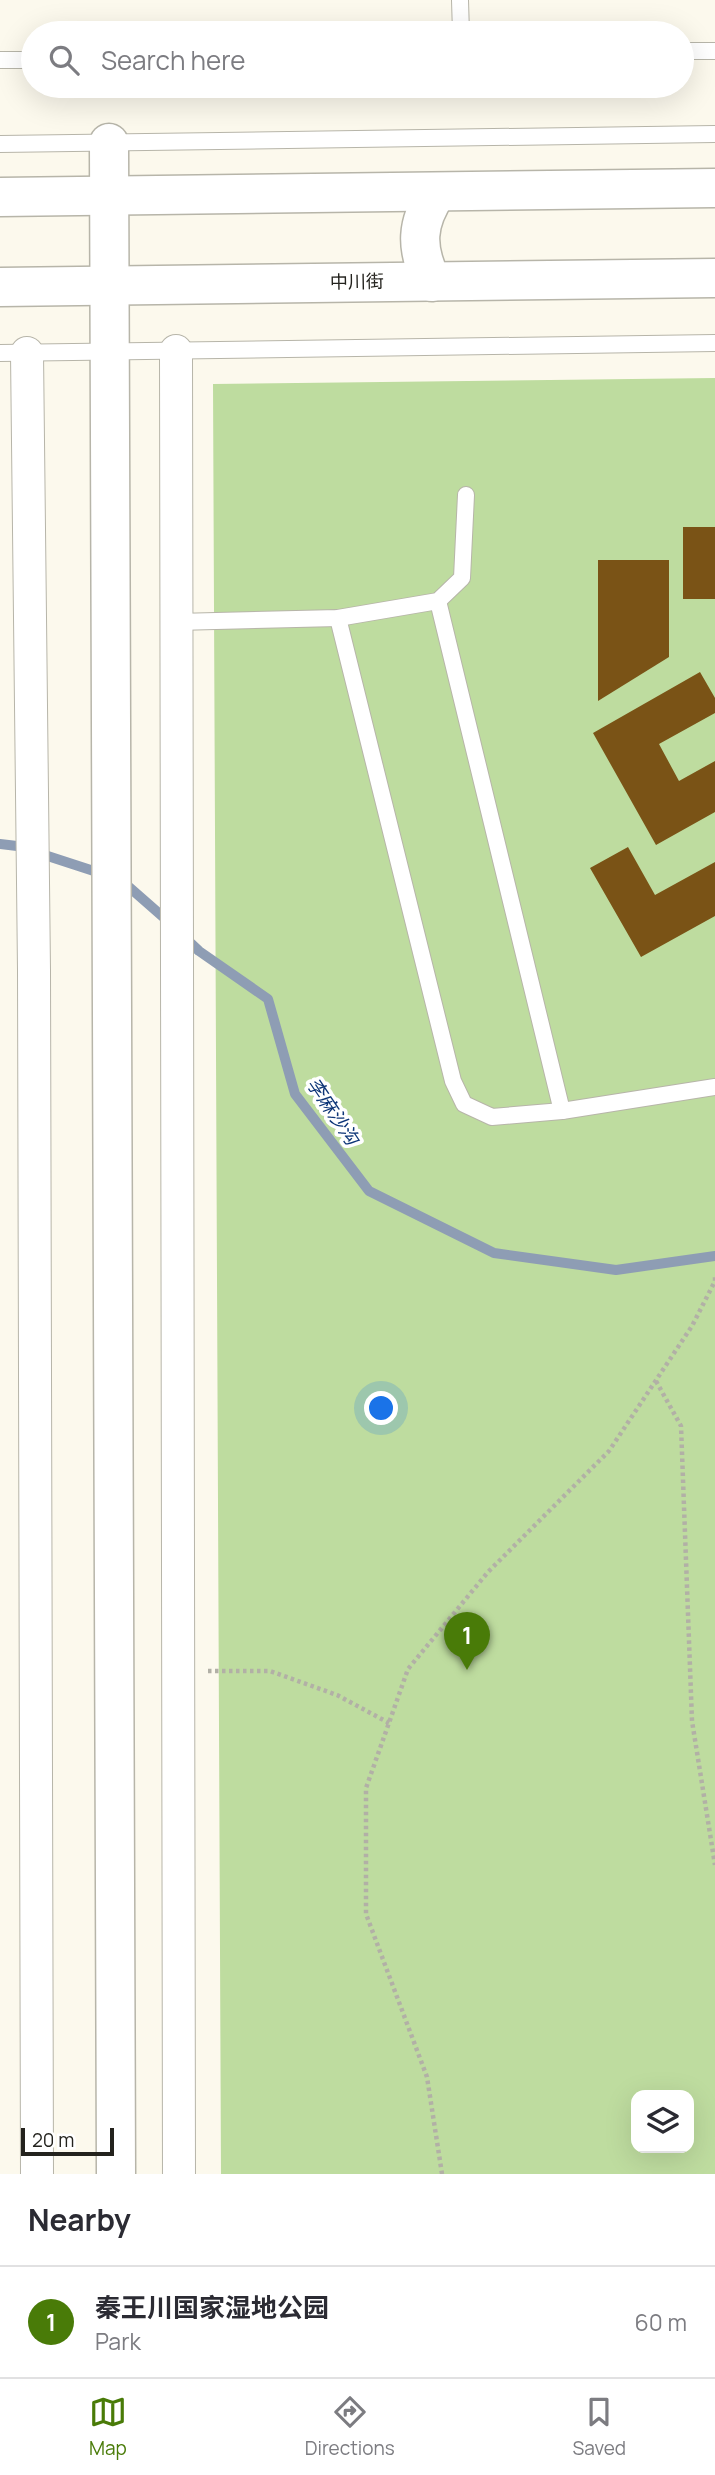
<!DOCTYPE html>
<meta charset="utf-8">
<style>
:root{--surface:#fff;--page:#f7f7f7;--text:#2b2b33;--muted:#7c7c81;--line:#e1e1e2;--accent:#497b08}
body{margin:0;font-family:Manrope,"Noto Sans SC",sans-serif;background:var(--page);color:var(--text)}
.controls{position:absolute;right:21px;bottom:21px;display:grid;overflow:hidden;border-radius:14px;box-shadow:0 7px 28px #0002}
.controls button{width:63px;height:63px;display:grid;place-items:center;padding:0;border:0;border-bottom:2px solid var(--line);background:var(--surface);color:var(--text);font:35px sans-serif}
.scale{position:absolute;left:21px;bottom:18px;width:93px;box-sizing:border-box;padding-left:7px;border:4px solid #23221d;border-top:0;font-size:19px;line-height:24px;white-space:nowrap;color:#23221d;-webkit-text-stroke:5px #fff;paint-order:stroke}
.you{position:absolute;left:382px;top:1409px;width:24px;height:24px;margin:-18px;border:5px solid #fff;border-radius:50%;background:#1a73e8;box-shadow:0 0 0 10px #1a73e833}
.badge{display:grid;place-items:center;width:46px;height:46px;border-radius:50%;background:var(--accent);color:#fff;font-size:23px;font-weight:700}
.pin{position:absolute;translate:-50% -58px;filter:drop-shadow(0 2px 4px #0008)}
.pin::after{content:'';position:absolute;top:37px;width:24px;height:21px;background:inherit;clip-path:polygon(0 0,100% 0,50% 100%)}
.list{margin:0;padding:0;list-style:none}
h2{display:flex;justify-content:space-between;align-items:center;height:91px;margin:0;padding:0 28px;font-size:30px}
h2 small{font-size:23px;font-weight:400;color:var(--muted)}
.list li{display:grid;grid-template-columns:46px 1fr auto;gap:21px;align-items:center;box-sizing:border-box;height:112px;padding:0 28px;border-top:2px solid var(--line)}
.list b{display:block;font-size:26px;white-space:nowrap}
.list p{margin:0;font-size:23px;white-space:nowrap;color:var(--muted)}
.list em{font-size:23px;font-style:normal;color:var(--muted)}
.icon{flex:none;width:38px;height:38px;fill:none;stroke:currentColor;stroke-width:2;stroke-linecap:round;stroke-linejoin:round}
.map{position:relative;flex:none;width:715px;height:2174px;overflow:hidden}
.search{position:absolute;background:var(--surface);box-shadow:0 7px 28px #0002;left:21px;right:21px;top:21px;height:77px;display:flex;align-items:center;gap:18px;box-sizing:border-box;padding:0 24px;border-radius:38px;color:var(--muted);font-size:26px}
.sheet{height:203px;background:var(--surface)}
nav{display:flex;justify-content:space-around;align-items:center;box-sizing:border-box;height:98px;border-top:2px solid var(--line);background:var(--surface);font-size:19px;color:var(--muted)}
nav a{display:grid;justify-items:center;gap:4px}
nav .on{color:var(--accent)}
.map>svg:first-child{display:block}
.green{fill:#bedc9f;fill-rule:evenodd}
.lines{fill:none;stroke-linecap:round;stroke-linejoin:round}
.stream{stroke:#8e9db4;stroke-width:10}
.building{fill:#7a5316}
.service-casing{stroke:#b7b5a9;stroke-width:18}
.minor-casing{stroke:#b7b5a9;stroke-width:34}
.tertiary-casing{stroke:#b7b5a9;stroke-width:41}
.secondary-casing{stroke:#b7b5a9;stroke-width:41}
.path{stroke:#b2b0a6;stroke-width:4.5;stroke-dasharray:3.5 3.5;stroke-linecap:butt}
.service{stroke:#fff;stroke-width:16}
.minor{stroke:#fff;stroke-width:32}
.tertiary{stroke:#fff;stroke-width:38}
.secondary{stroke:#fff;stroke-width:38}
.labels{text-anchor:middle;stroke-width:7;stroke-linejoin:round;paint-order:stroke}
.street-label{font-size:18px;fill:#23221d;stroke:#fff}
.water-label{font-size:19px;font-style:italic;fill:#0d3577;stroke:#fff}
</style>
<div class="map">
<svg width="715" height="2174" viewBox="0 0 715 2174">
<rect width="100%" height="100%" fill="#fcf9ed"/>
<path class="green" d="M715,378v1796h-494l-8,-1790zM636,2095h53v53h-53z"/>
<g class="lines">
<g class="stream">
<path d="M0,844l17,2 86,28"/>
<path d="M121,880l49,43"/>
<path d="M183,936l16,15 69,48 27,95 74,97 125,62 122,17 99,-14"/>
</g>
</g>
<g class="building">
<rect x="683" y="527" width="32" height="72"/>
<path d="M598,560h71v97l-71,44z"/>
<path d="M700,672l15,26v15l-56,31 20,37 36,-20v51l-59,33 -63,-112z"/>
<path d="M628,847l27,48 60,-33v54l-74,41 -51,-89z"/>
</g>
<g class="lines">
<defs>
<g id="service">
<path d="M460,0l1,33"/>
<path d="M682,51h33"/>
<path d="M0,60h33"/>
<path d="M0,144l715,-10"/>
<path d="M0,353l715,-10"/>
<path d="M438,601l124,510"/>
<path d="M338,618l115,463 11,23 28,13 70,-6 153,-24"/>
<path d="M176,622l162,-4 100,-17 24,-23 4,-83"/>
</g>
<g id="minor">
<path d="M176,351l3,1823"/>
<path d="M27,353l7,617 3,1204"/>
</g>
<path id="tertiary" d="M109,143l7,2031"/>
<g id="secondary">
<path d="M0,197l715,-9"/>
<path d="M432,282c-17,-34 -16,-59 5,-90"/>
<path d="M0,287l715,-9"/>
</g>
</defs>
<use href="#service" class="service-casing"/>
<use href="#minor" class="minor-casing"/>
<use href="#tertiary" class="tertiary-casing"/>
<use href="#secondary" class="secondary-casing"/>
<g class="path">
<path d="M656,1381l25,45 11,295 23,144"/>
<path d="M208,1671h62l67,24 52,28"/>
<path d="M442,2174l-15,-97 -61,-163v-126l42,-119 80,-97 121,-121 83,-125 23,-45v-5"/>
</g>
<use href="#service" class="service"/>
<use href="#minor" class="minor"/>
<use href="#tertiary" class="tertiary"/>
<use href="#secondary" class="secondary"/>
</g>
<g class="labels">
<g class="street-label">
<text transform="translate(357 282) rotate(-1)" y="6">中川街</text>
</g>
<g class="water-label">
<text transform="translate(333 1111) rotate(56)" y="7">李麻沙沟</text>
</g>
</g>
</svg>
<div class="controls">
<button><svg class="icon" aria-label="layers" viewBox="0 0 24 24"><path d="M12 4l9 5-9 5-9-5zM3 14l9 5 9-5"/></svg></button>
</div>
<div class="scale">20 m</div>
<div class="you"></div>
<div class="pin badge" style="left:467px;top:1670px">1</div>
<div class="search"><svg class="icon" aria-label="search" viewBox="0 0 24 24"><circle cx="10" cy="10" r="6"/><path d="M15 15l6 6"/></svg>Search here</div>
</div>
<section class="sheet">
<h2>Nearby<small></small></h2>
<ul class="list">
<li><span class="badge">1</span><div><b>秦王川国家湿地公园</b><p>Park</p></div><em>60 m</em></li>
</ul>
</section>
<nav>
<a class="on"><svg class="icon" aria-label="map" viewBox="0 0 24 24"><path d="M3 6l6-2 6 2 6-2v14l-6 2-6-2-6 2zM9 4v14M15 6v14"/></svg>Map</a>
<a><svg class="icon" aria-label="directions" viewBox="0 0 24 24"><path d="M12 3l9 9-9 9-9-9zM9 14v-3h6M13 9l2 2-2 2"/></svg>Directions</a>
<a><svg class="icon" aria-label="saved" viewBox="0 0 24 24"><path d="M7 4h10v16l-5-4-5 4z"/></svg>Saved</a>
</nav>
